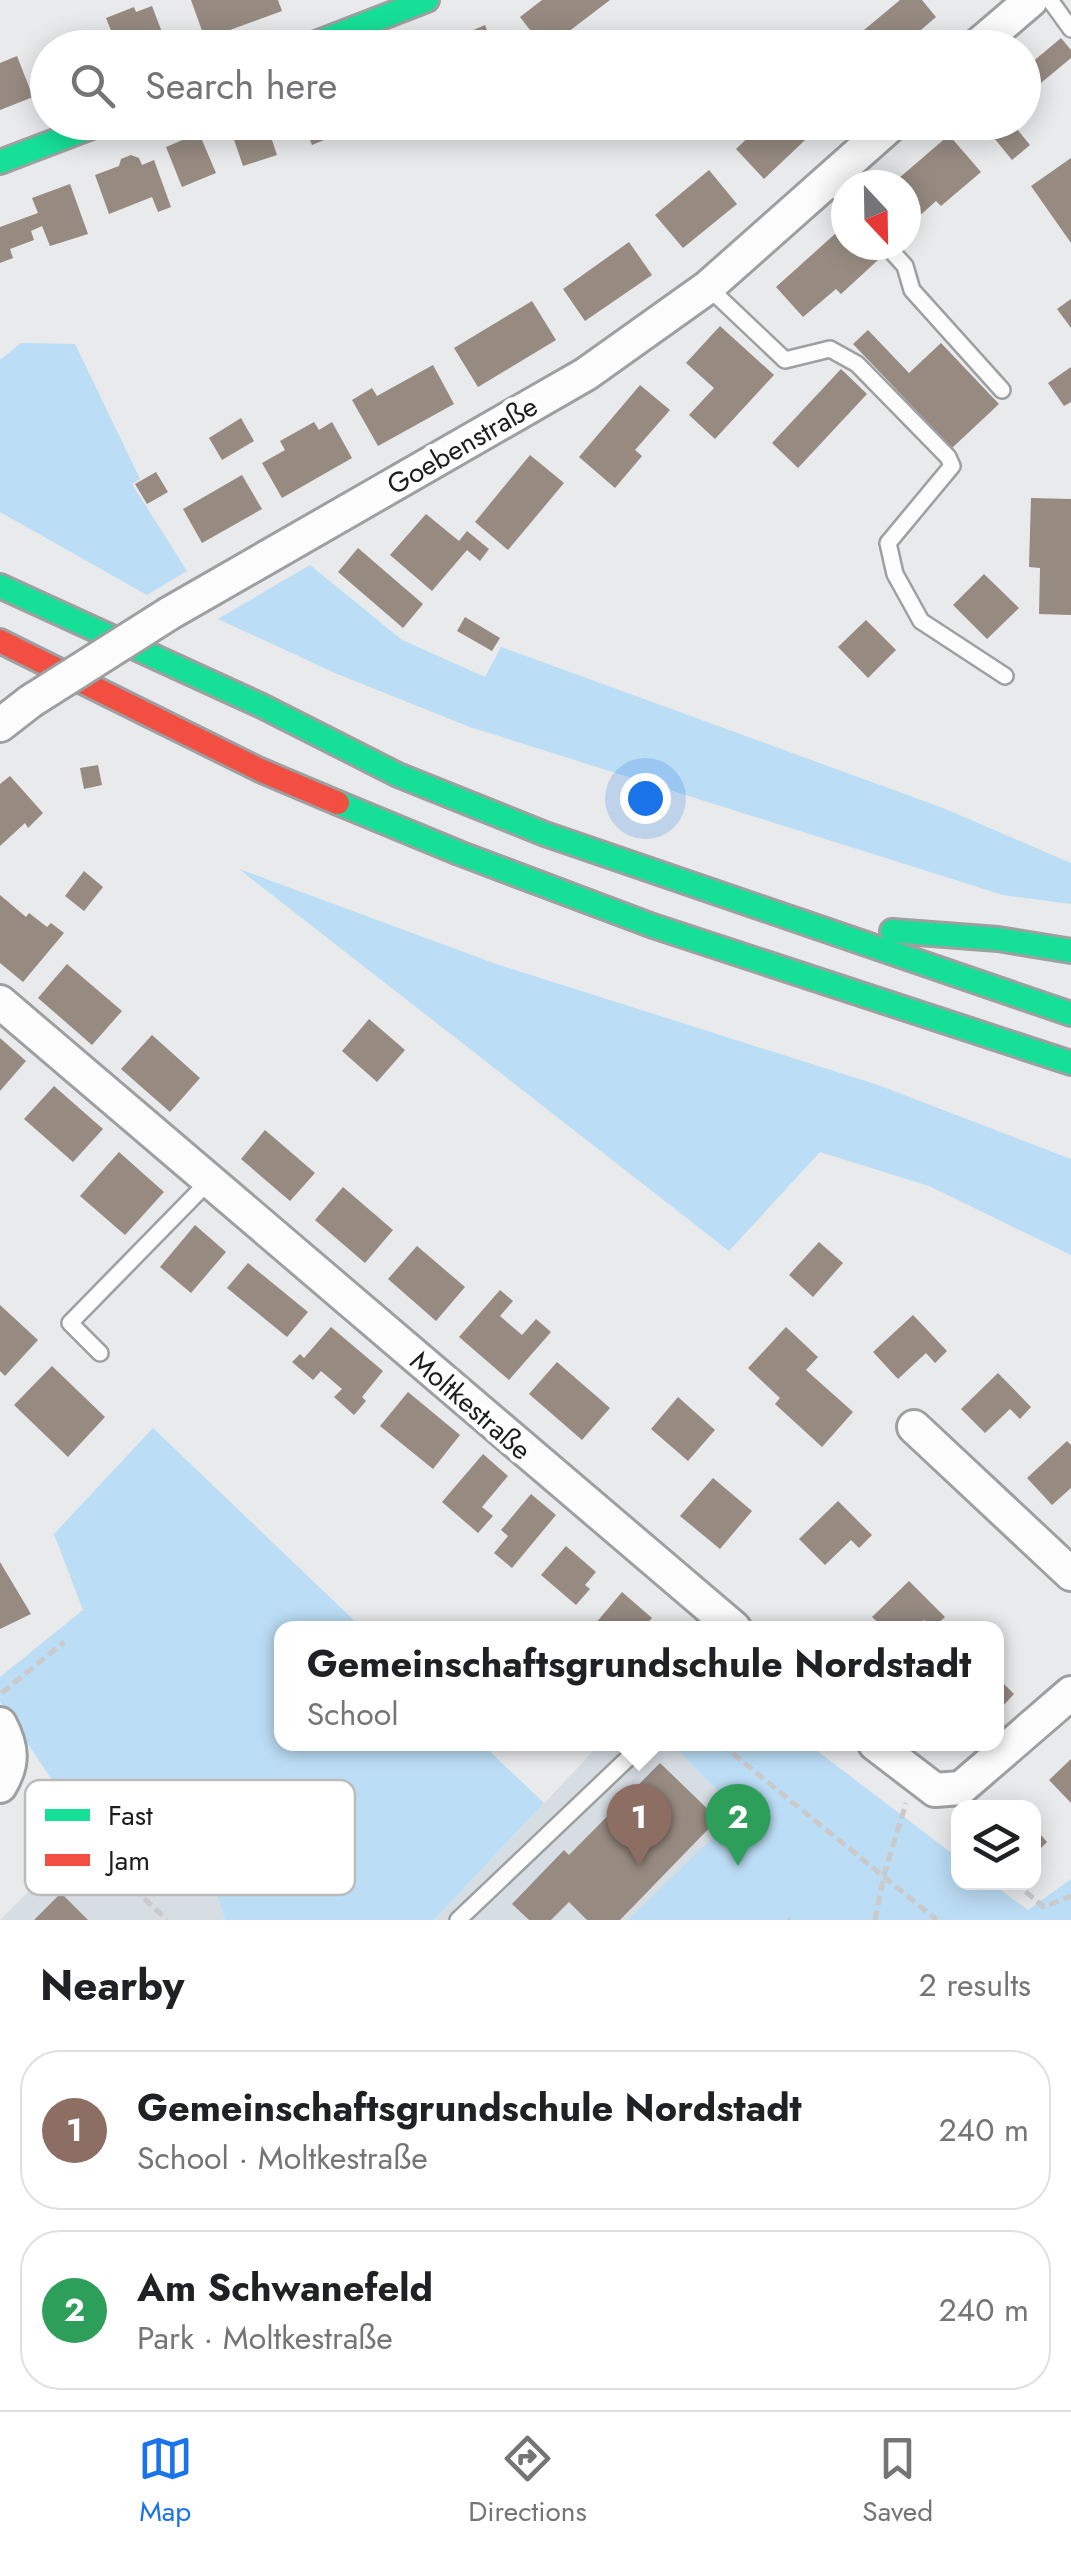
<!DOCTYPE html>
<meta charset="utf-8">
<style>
:root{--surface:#fff;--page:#f2f2f2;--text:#202124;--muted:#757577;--line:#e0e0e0;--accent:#1a73e8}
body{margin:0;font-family:Jost,sans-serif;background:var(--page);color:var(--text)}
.controls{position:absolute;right:30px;bottom:30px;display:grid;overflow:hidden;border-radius:20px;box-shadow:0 5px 25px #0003}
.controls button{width:90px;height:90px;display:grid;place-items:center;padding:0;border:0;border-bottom:2px solid var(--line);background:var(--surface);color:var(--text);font:50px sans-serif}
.compass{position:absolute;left:831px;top:170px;width:90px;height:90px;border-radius:50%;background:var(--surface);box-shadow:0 5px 25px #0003;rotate:158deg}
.you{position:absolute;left:645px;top:798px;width:35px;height:35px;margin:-25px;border:8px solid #fff;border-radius:50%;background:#1a73e8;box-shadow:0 0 0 15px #1a73e833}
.badge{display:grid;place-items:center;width:65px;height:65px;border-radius:50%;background:var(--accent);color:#fff;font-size:32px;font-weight:700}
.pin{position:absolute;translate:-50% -82px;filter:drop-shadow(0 2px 5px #0008)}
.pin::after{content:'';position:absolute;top:52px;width:35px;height:30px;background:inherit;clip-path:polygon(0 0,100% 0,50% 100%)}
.popup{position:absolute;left:274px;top:1621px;width:730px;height:130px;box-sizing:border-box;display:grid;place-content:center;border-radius:20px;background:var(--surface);filter:drop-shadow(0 2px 8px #0005);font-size:32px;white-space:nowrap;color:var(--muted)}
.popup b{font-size:38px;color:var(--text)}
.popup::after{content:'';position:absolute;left:50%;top:100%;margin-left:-20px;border:20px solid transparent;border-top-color:var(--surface)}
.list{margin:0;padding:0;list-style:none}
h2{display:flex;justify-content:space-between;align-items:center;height:130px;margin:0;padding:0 40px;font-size:42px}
h2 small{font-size:32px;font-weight:400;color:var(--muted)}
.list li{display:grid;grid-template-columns:65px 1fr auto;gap:30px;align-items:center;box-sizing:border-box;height:160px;margin:0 20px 20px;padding:0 20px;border:2px solid var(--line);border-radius:40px}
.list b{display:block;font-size:38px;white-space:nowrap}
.list p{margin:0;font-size:32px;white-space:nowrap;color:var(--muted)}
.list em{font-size:32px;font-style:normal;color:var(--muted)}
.icon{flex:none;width:55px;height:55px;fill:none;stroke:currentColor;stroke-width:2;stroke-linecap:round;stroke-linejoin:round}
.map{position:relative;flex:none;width:1071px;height:1920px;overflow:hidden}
.search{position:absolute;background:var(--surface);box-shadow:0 5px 25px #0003;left:30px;right:30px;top:30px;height:110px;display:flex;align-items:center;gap:25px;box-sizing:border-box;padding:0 35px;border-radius:55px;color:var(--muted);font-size:38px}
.sheet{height:490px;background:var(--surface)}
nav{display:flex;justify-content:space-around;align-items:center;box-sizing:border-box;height:140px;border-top:2px solid var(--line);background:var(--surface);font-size:28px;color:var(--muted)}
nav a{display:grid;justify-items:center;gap:5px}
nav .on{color:var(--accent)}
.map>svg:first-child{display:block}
.built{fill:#d7dee3}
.green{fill:#bbddf5}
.building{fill:#968a81}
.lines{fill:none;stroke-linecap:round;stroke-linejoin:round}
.lane-casing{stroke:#9d9fa0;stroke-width:20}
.street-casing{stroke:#9d9fa0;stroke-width:38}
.fast-casing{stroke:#9d9fa0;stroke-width:28}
.jam-casing{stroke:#9d9fa0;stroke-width:28}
.path{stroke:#cacacb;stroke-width:5;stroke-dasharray:10 5;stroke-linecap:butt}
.lane{stroke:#fcfcfc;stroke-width:15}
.street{stroke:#fcfcfc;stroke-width:32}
.fast{stroke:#16e098;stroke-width:22}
.jam{stroke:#f24e42;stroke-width:22}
.street-bridge-casing{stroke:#9d9fa0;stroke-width:38;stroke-linecap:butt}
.street-bridge{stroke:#fcfcfc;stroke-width:32}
.labels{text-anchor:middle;stroke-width:10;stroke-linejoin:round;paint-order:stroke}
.street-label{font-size:28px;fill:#1c1d1e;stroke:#fff}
.key{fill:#fff;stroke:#bbbbbc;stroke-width:2.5}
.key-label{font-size:28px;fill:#1c1d1e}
</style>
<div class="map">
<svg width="1071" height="1920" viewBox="0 0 1071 1920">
<rect width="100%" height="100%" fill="#e8eaec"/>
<g class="built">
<path d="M600,1744h71l176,176h-413z"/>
<path d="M133,1787l74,75 18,58h-225z"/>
</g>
<g class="green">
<path d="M21,343l54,1 65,135 -8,5 55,87 -40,24 -147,-83v-152z"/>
<path d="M310,565l92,75 83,37 16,-30 442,161 128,55v41l-68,-9 -533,-168 -135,-54 -117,-54z"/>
<path d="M239,869l257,95 382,121 193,74v96l-142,-69 -109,-34 -91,99z"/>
<path d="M153,1428l209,200h-80v116h200l62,59 -110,117h-209l-18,-58 -74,-74 -35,33 -34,-23 -64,-96v-25l83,-67 -29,-76z"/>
<path d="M671,1744h137l150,114v24l33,1 37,27 43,-31v41h-443l111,-108z"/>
</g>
<g class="building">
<path d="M191,0h87l4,11 -77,28z"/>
<path d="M542,0h68l-63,48h-3l-24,-31z"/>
<path d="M900,0h22l14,17 -36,31h-42l-6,-8z"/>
<path d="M152,6l16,42h-50l-12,-30 28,-11 2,5z"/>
<path d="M485,25l9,23h-43l-3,-7z"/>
<path d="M81,37l4,11h-32v-1z"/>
<path d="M1061,38l10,12v8l-47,39v-28z"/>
<path d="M17,56l16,41 -33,13v-47z"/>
<path d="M237,122h29l11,33 -34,11 -14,-41z"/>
<path d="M303,122h36l4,10 -31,13z"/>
<path d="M764,122h60l-60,57 -28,-30z"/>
<path d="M981,122h30l19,23 -18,15z"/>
<path d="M199,133l17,40 -34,14 -16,-40z"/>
<path d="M949,135l32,37 -40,34 -5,-5 -30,27v-43h-15z"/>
<path d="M131,155l8,3 3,7 12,-5 17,47 -13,5 -6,-15 -43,17 -14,-39 24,-9 2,-7z"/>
<path d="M1071,158v85l-40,-57z"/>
<path d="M709,170l28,34 -54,44 -28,-33z"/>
<path d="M70,184l18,50 -38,12 -8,-20 -11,5 3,9 -24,9 3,9 -13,5v-36l38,-14 -6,-15z"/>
<path d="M846,224v21h19l13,15 -37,34 -5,-5 -33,28 -27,-30z"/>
<path d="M629,242l23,33 -67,46 -22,-32z"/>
<path d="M1071,299v29l-14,-19z"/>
<path d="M532,301l24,39 -78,47 -24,-39z"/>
<path d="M720,326l54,49 -59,64 -26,-24 25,-27 -28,-25z"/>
<path d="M868,330l41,43 32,-30 58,61 -47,44 -99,-104z"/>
<path d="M433,365l21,39 -76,42 -26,-46 20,-12 5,8z"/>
<path d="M1071,367v35l-7,4 -16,-23z"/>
<path d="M841,369l26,25 -69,74 -26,-25z"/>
<path d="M640,385l30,25 -35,40 7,6 -27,32 -36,-31z"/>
<path d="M241,418l13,23 -32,19 -13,-22z"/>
<path d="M314,422l5,8 13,-8 20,36 -70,40 -20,-35 23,-13 -5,-9z"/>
<path d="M530,455l34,28 -56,67 -33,-28z"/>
<path d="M156,472l12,20 -21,12 -12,-20z"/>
<path d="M242,475l20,34 -60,34 -19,-34z"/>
<path d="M1031,498l40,1v116l-32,-1 1,-46 -11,-1z"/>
<path d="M426,514l33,27 8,-10 22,18 -9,12 -13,-11 -35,41 -42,-36z"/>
<path d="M358,548l65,56 -20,24 -65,-56z"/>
<path d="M984,574l35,34 -32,31 -34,-34z"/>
<path d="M465,617l35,21 -8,13 -35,-20z"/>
<path d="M866,620l30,30 -28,28 -30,-31z"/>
<path d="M98,765l4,20 -18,4 -4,-21z"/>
<path d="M10,776l33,37 -15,15 -3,-5 -25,23v-62z"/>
<path d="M84,871l19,16 -19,24 -19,-15z"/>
<path d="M0,895l26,22 3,-4 18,14 4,-4 13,10 -41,49 -23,-19z"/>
<path d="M67,964l55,47 -30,34 -54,-47z"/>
<path d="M369,1019l36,31 -28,32 -35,-31z"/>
<path d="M152,1035l48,43 -30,34 -49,-43z"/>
<path d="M0,1038l26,23 -26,30z"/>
<path d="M54,1086l49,43 -30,33 -49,-43z"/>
<path d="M265,1130l50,43 -25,28 -49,-42z"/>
<path d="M119,1152l45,40 -39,43 -45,-39z"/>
<path d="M343,1187l50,43 -28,33 -50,-43z"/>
<path d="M195,1225l31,27 -35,41 -31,-26z"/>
<path d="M819,1242l24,21 -30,34 -24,-22z"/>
<path d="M417,1246l48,41 -29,34 -48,-42z"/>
<path d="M248,1263l60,49 -21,25 -60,-49z"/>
<path d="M500,1290l13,11 -13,15 22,19 14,-16 15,13 -42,48 -50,-43z"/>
<path d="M0,1305l38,35 -33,36 -5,-5z"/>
<path d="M913,1315l34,36 -12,12 -9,-10 -28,26 -25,-27z"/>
<path d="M331,1327l52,44 -21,26 4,4 -12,14 -20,-18 8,-8 -21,-18 -8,9 -21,-18 8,-8 4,4z"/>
<path d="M786,1327l32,30 -12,13 47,42 -31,35 -47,-43 5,-6 -32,-30z"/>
<path d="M557,1362l53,46 -28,32 -53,-46z"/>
<path d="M52,1366l53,51 -37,40 -54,-52z"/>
<path d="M998,1373l33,34 -11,12 -10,-10 -25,24 -24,-24z"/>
<path d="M408,1392l52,43 -27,34 -53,-43z"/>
<path d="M678,1397l37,33 -27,31 -37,-32z"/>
<path d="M1067,1441l4,4v43l-19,17 -25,-27z"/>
<path d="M483,1454l25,22 -26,31 11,9 -15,17 -36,-31z"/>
<path d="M713,1478l39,33 -32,38 -40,-33z"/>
<path d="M531,1494l25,21 -44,53 -18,-15 14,-17 -7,-6z"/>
<path d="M838,1501l34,34 -13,13 -8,-8 -26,25 -26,-26z"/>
<path d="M566,1546l30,26 -11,13 5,4 -14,16 -35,-30z"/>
<path d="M0,1562l31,52 -31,15z"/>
<path d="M909,1581l36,36 -12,11 -9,-8 -10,8h-30l-12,-11z"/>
<path d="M622,1592l30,26 -9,10h-42l-6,-4z"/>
<path d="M996,1676l18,18 -12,13 -6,-6z"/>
<path d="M1071,1759v44l-22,-23z"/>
<path d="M660,1763l58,56 -98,101h-33l-18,-18 -18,18h-22l-17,-16 52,-54 5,5z"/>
<path d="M133,1787l74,75 -35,34 -74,-75z"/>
<path d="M1034,1827l13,15 -13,13z"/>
<path d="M61,1893l27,27h-54z"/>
</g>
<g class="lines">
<defs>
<g id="lane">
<path d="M1050,0l21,29"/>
<path d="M829,182l17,19"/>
<path d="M886,245l19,21 7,24 90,100"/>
<path d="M708,287l77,73 45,-11 27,15 91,93 4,9 -64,77 7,31 26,47 84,55"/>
<path d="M100,1353l-30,-30 139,-142"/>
<path d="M458,1920l185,-176"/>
</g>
<g id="street">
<path d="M975,48l56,-48"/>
<path d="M170,613l416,-239 122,-87 186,-165"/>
<path d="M0,725l31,-24"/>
<path d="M0,1002l734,626"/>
<path d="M914,1427l157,147"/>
<path d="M0,1724c12,23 14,39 0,62"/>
<path d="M875,1744l60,46 26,-2 110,-95"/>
</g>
<g id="fast">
<path d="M303,48l124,-48"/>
<path d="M0,162l105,-40"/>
<path d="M0,586l262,120 136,69 147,59 526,180"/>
<path d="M338,803l121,50 194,73 418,137"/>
<path d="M892,931l106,8 73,12"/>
</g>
<path id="jam" d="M0,641l260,129 78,33"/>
</defs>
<use href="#lane" class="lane-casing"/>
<use href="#street" class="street-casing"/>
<use href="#fast" class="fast-casing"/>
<use href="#jam" class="jam-casing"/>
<g class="path">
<path d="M2,1693l62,-51"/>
<path d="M721,1744l216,176"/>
<path d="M46,1806l121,114"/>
<path d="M45,1853l27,-25"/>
<path d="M107,1863l17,-15"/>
<path d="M1014,1882l30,25 27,-11"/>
<path d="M788,1920h2"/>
<path d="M875,1920l9,-45 22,-72"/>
</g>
<use href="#lane" class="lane"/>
<use href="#street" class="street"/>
<use href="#fast" class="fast"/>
<use href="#jam" class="jam"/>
<defs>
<path id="street-bridge" d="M31,701l139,-88"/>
</defs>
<use href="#street-bridge" class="street-bridge-casing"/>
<use href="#street-bridge" class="street-bridge"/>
</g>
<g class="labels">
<g class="street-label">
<text transform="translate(462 445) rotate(-30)" y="10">Goebenstraße</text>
<text transform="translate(471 1405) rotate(41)" y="10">Moltkestraße</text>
</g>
</g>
<rect x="25" y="1780" width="330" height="115" rx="15" class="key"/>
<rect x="45" y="1809" width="45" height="12" fill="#16e098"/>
<rect x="45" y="1854" width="45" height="12" fill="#f24e42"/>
<g class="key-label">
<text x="108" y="1825">Fast</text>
<text x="108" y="1870">Jam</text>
</g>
</svg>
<div class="controls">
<button><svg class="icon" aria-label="layers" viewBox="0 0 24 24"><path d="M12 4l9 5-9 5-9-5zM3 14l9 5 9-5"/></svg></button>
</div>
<svg class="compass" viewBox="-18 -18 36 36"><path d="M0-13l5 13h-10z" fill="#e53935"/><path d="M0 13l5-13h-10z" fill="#757577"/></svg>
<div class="you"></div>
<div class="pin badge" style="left:639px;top:1866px;background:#8d6e63">1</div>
<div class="popup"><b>Gemeinschaftsgrundschule Nordstadt</b>School</div>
<div class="pin badge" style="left:738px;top:1866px;background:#2e9e5b">2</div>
<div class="search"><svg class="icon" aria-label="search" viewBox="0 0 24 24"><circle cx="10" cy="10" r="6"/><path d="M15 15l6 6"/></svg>Search here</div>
</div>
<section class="sheet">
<h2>Nearby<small>2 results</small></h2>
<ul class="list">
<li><span class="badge" style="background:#8d6e63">1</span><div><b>Gemeinschaftsgrundschule Nordstadt</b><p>School · Moltkestraße</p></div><em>240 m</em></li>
<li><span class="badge" style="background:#2e9e5b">2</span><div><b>Am Schwanefeld</b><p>Park · Moltkestraße</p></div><em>240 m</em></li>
</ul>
</section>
<nav>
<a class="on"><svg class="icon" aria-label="map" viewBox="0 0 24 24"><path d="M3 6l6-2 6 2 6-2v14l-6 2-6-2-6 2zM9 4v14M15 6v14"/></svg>Map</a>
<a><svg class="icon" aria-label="directions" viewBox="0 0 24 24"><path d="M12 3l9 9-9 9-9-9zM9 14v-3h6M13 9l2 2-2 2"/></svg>Directions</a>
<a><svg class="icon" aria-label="saved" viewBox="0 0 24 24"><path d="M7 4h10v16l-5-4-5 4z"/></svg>Saved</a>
</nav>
